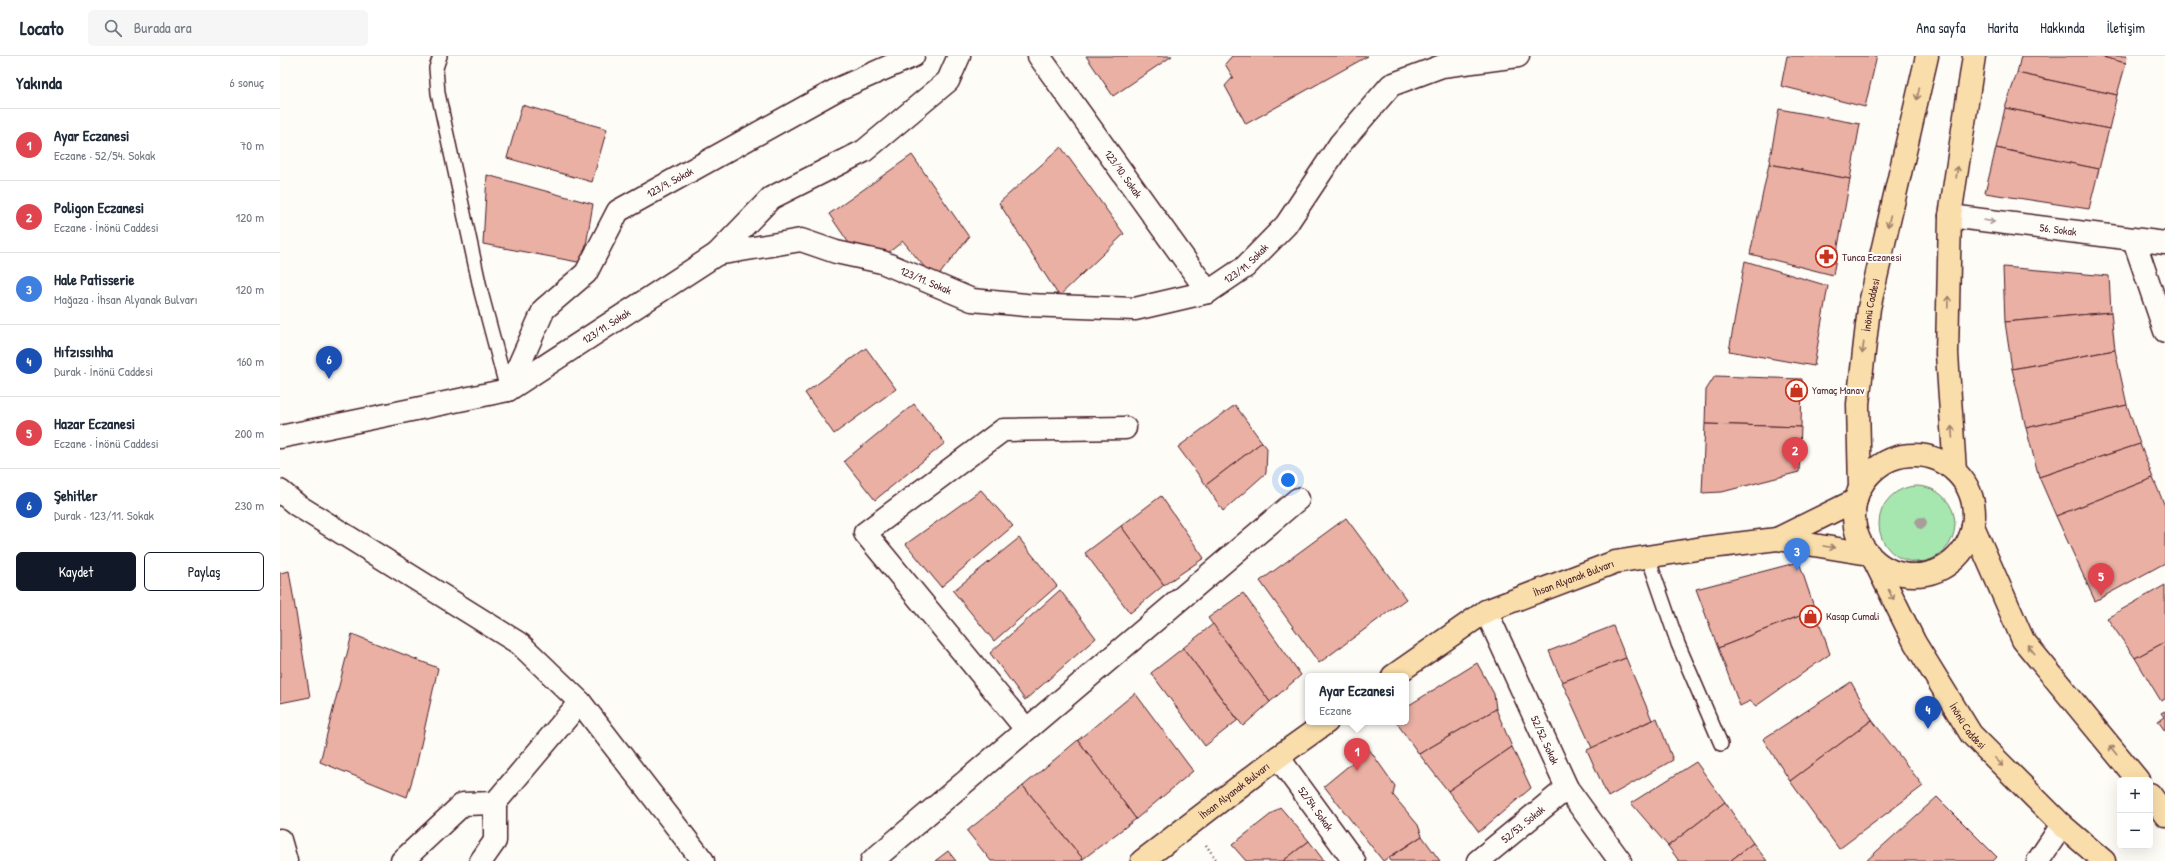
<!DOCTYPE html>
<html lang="tr">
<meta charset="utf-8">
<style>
:root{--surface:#fff;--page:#f6f6f7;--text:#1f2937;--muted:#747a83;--line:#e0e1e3;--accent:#111827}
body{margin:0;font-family:"Patrick Hand",sans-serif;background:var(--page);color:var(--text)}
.controls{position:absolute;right:12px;bottom:12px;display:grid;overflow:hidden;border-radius:6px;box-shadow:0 4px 16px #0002}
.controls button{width:36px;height:36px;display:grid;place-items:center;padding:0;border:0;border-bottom:1px solid var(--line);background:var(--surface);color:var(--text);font:20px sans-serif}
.you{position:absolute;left:1008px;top:424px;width:14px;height:14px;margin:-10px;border:3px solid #fff;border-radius:50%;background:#1a73e8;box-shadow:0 0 0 6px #1a73e833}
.badge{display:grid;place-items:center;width:26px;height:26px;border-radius:50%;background:var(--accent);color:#fff;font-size:13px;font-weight:700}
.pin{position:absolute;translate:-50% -33px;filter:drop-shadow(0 1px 2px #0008)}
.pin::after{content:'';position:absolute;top:21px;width:14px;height:12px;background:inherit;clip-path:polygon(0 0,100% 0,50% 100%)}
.popup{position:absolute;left:1025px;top:617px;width:104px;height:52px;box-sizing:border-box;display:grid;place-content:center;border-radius:6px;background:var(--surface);filter:drop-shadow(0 1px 3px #0005);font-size:13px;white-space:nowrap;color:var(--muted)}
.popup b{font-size:15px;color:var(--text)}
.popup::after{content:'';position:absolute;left:50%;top:100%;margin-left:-8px;border:8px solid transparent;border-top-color:var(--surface)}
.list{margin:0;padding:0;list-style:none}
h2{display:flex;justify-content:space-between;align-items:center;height:52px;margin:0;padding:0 16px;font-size:17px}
h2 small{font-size:13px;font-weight:400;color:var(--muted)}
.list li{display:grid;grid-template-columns:26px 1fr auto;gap:12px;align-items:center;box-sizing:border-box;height:72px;padding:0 16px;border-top:1px solid var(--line)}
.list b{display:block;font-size:15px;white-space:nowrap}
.list p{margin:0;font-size:13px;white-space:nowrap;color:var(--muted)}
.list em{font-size:13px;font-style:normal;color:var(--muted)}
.actions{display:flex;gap:8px;padding:12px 16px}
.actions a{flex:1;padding:9px 0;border:1px solid var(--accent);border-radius:6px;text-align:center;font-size:14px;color:var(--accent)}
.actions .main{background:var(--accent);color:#fff}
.icon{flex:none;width:22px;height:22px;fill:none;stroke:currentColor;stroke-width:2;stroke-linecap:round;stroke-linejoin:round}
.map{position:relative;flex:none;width:1885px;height:805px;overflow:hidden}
header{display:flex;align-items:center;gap:24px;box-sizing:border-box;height:56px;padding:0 20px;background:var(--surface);border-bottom:1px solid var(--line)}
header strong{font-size:19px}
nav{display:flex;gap:22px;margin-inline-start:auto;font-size:14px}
.search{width:280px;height:36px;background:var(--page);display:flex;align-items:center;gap:10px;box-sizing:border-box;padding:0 14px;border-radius:6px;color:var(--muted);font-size:15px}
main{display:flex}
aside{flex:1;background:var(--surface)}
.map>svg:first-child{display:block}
.green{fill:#a6e6af;stroke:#78826d}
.building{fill:#e9b0a3;stroke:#4a1f2b}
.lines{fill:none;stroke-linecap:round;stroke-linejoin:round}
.service-casing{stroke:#4a1f2b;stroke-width:16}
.minor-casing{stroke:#4a1f2b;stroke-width:25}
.tertiary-casing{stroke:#4a1f2b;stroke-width:25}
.primary-casing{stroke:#4a1f2b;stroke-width:25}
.path{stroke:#4a1f2b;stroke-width:2.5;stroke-dasharray:1 3;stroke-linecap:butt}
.service{stroke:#fdfcf7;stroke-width:13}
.minor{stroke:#fdfcf7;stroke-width:22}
.tertiary{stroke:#fdfcf7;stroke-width:22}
.primary{stroke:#f9deab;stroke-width:22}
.tree{fill:#a79e99}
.oneway{stroke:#a27e6b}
.oneway2{stroke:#ac999b}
.labels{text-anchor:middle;stroke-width:4;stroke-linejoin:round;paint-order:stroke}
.street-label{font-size:11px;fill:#4a1f2b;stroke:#fdfcf7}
.poi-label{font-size:11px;fill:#4a1f2b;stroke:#fdfcf7;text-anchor:start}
</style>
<header>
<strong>Locato</strong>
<div class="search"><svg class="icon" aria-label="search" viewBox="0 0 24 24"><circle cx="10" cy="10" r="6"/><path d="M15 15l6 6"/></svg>Burada ara</div>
<nav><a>Ana sayfa</a><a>Harita</a><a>Hakkında</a><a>İletişim</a></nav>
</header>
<main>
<aside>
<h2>Yakında<small>6 sonuç</small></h2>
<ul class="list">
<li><span class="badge" style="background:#e0444e">1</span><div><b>Ayar Eczanesi</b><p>Eczane · 52/54. Sokak</p></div><em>70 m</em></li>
<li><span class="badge" style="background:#e0444e">2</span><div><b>Poligon Eczanesi</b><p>Eczane · İnönü Caddesi</p></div><em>120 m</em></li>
<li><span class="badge" style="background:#3f7fe0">3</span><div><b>Hale Patisserie</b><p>Mağaza · İhsan Alyanak Bulvarı</p></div><em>120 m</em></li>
<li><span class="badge" style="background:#1a4fb4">4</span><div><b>Hıfzıssıhha</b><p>Durak · İnönü Caddesi</p></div><em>160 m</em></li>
<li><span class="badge" style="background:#e0444e">5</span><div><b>Hazar Eczanesi</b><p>Eczane · İnönü Caddesi</p></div><em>200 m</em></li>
<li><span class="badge" style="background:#1a4fb4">6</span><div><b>Şehitler</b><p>Durak · 123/11. Sokak</p></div><em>230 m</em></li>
</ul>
<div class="actions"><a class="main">Kaydet</a><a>Paylaş</a></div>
</aside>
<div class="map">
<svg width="1885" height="805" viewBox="0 0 1885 805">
<rect width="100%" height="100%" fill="#fdfcf7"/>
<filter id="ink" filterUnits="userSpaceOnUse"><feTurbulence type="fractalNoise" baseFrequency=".025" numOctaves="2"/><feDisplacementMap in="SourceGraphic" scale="8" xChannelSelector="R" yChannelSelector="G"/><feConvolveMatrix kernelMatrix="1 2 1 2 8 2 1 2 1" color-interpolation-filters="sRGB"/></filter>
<g filter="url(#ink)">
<circle class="green" cx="1637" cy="468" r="38"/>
<g class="building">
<path d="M806,0h86l-59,40z"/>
<path d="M952,0h136l-122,68 -21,-38 8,-9 -8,-13z"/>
<path d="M1507,0h90l-12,51 -84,-21z"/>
<path d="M1741,0h78l27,7 -9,32 -100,-22z"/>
<path d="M1819,0h28l-1,7z"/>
<path d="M1737,17l100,22 -8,34 -104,-21z"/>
<path d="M242,49l85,24 -15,53 -85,-24z"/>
<path d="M1725,52l104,21 -10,40 -103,-21z"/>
<path d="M1499,53l81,15 -10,55 -81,-15z"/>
<path d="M781,91l63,87 -65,62 -60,-93z"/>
<path d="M1716,92l103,21 -10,40 -104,-16z"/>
<path d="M632,99l57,82 -34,43 -32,-39 -15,12 -33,-1 -26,-38z"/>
<path d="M1489,108l81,15 -17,96 -83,-21z"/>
<path d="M207,119l106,29 -10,59 -100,-19z"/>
<path d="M1465,205l83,25 -14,80 -85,-15z"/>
<path d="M1723,211l106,9 2,36 -106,10z"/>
<path d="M1831,256l4,38 -103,19 -7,-47z"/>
<path d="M586,292l30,41 -62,45 -29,-41z"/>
<path d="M1835,294l12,55 -101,23 -14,-59z"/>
<path d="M1435,320l87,3 -1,48 -96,-3 1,-34z"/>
<path d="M634,348l31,39 -70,57 -31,-39z"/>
<path d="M955,349l27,37 -56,43 -28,-38z"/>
<path d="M1847,349l13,39 -101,33 -13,-49z"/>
<path d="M1425,368l96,3 -2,45 -77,20 -20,1z"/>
<path d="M982,386l5,6 -1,25 -43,38 -17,-26z"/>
<path d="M1860,388l13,34 -97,38 -17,-39z"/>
<path d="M1873,422l12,28v57l-70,38 -39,-85z"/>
<path d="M701,434l32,36 -72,61 -35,-43z"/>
<path d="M881,440l43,62 -40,27 -43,-59z"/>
<path d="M1066,462l60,81 -87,64 -59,-82z"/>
<path d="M841,470l43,59 -34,28 -45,-60z"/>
<path d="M739,482l38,48 -63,55 -41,-50z"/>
<path d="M1519,506l16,48 -97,38 -22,-59z"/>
<path d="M9,515l21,126 -30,6v-130z"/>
<path d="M1885,529v57l-30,16 -28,-40z"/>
<path d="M780,534l36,48 -71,62 -35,-47z"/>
<path d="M963,537l58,82 -31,27 -62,-84z"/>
<path d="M1535,554l15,44 -74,52 -6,-5 -10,5 -22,-58z"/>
<path d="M933,568l57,78 -27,24 -60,-78z"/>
<path d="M1333,570l13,32 -64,24 -13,-31z"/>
<path d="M72,578l86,34 -22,99 -9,30 -87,-35z"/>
<path d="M1885,586v57l-4,2 -26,-43z"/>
<path d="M903,592l55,72 -33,26 -54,-73z"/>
<path d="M1346,602l26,62 -60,28 -30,-66z"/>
<path d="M1197,607l17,31 2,15 -77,45 -23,-32h10v-15z"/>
<path d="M1571,626l21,38 -82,61 -27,-42z"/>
<path d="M855,637l58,78 -57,48 -58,-79z"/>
<path d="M1216,653l16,38 -64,44 -29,-37z"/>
<path d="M1885,655v20l-7,-10 6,-4 -3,-4z"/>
<path d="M1377,662l16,42 -65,37 -21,-47z"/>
<path d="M1592,664l51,66 -84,63 -49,-68z"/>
<path d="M798,684l58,79 -53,40 -60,-73z"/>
<path d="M1232,691l19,41 -52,44 -31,-41z"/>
<path d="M1089,693l26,37 -2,9 25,30 4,11 -39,25 -59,-75z"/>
<path d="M1416,706l29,40 -57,44 -37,-43z"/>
<path d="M743,730l60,73 -3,2h-89l-24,-30z"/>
<path d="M1657,741l60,60 -4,4h-127z"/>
<path d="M1445,746l28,41 -23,18h-51l-11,-15z"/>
<path d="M1000,751l29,34 -26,20h-37l-14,-16z"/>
<path d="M1142,780l18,25h-49l-2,-3z"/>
<path d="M1029,785l15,20h-41z"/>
<path d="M1473,787l14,18h-37z"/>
<path d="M668,795l8,10h-21z"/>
</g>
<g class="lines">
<defs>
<g id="service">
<path d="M160,0l-4,12 2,25 43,199 26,98"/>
<path d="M1368,501l30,87 43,100"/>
</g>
<g id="minor">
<path id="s1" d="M759,0l169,236"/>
<path d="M1854,184l31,91"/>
<path d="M437,198l54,-56 93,-47 84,-70 11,-25"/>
<path id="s2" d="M228,334l36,-81 42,-36 32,-62 220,-122 75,-33"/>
<path id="s3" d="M0,381l228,-47 209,-136 84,-14 35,12 46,10 90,38 54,5 109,4 73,-17 37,-25 41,-42 54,-81 51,-59 51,-19 76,-10"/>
<path d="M0,435l17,14 223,139 60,58 123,159"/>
<path id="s4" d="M1206,555l81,177 53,73"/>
<path d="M746,673l-161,-196 138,-103 122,-2"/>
<path id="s5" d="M998,701l76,104"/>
<path d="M0,784l6,21"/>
<path d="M122,805l61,-57 32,-1 85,-101"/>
<path d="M201,805l14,-20v-38"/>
<path d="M592,805l426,-362"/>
<path id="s6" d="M1198,805l89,-73"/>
<path d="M1758,805l24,-36"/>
</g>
<g id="tertiary">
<path id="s7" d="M1670,160l215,27"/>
</g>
<g id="primary">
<circle cx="1634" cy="459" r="60"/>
<path d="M1675,415l-8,-117 3,-138 24,-160"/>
<path id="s8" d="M1580,432l-2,-84 11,-96 58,-252"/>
<path d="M1693,470l50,114 115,140"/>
<path d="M1497,483l79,-39"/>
<path id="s9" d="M1594,504l41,83 56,91 91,91 42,36"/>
<path id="s10" d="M1113,620l93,-65 129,-49 88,-14 74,-9 92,15"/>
<path d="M1870,738l15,21"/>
<path id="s11" d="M862,805l136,-104 49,-35"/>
</g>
</defs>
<use href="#service" class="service-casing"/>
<use href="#minor" class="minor-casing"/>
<use href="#tertiary" class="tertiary-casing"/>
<use href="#primary" class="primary-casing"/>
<path class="path" d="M926,789l11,16"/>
<use href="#service" class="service"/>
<use href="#minor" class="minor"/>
<use href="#tertiary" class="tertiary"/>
<use href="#primary" class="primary"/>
</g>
<circle class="tree" cx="1641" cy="467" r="6"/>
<defs><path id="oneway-shaft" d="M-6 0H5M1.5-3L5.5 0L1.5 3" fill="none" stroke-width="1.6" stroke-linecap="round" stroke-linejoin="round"/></defs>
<g class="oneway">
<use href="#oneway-shaft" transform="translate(1638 38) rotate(103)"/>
<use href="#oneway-shaft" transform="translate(1677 116) rotate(-82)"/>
<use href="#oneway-shaft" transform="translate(1609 165) rotate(103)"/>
<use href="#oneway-shaft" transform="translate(1668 246) rotate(-88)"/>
<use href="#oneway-shaft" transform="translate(1583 292) rotate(98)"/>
<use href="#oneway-shaft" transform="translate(1672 376) rotate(-94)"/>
<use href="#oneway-shaft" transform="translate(1549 491) rotate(9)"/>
<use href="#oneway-shaft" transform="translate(1611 539) rotate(64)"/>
<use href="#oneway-shaft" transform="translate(1751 593) rotate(-129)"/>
<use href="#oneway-shaft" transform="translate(1833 694) rotate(-129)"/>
<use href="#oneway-shaft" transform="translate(1719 706) rotate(45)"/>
</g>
<use class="oneway2" href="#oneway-shaft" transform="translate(1709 165) rotate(8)"/>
</g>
<defs>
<symbol id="pharmacy-ring" viewBox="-11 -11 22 22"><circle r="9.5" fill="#fdfcf7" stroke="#c8321e" stroke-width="1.5"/><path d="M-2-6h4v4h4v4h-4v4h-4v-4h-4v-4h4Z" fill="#c8321e"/></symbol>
<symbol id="shop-ring" viewBox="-11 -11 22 22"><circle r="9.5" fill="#fdfcf7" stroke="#c8321e" stroke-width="1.5"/><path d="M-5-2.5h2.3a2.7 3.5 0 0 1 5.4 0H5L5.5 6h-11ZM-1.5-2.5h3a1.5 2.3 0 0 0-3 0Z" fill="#c8321e"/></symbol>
</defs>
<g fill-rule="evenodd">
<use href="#pharmacy-ring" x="1534" y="188" width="25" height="25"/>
<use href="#shop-ring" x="1504" y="322" width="25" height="25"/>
<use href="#shop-ring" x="1518" y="548" width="25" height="25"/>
</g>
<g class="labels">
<g class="street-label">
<text dy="4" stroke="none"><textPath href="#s1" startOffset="145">123/10. Sokak</textPath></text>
<text dy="4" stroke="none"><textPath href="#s2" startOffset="273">123/9. Sokak</textPath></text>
<text dy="4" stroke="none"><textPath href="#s7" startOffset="109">56. Sokak</textPath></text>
<text dy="4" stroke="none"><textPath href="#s3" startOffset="1035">123/11. Sokak</textPath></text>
<text dy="4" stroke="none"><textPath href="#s3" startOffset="699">123/11. Sokak</textPath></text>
<text dy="4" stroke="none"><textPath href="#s8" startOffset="184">İnönü Caddesi</textPath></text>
<text dy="4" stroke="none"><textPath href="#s3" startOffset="350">123/11. Sokak</textPath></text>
<text dy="4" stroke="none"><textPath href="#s10" startOffset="207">İhsan Alyanak Bulvarı</textPath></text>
<text dy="4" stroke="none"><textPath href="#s9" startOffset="191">İnönü Caddesi</textPath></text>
<text dy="4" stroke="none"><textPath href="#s4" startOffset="142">52/52. Sokak</textPath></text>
<text dy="4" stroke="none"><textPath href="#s11" startOffset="116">İhsan Alyanak Bulvarı</textPath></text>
<text dy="4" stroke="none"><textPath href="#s5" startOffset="64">52/54. Sokak</textPath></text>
<text dy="4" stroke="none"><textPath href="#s6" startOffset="58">52/53. Sokak</textPath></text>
</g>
<g class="poi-label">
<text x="1562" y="205">Tunca Eczanesi</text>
<text x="1532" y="338">Yamaç Manav</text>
<text x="1546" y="564">Kasap Cumali</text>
</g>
</g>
</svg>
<div class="controls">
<button>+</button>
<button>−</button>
</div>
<div class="you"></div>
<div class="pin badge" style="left:1077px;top:715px;background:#e0444e">1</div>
<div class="popup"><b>Ayar Eczanesi</b>Eczane</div>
<div class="pin badge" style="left:1515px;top:414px;background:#e0444e">2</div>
<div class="pin badge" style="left:1517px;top:515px;background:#3f7fe0">3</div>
<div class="pin badge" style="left:1648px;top:673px;background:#1a4fb4">4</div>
<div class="pin badge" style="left:1821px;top:540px;background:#e0444e">5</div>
<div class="pin badge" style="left:49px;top:323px;background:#1a4fb4">6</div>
</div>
</main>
